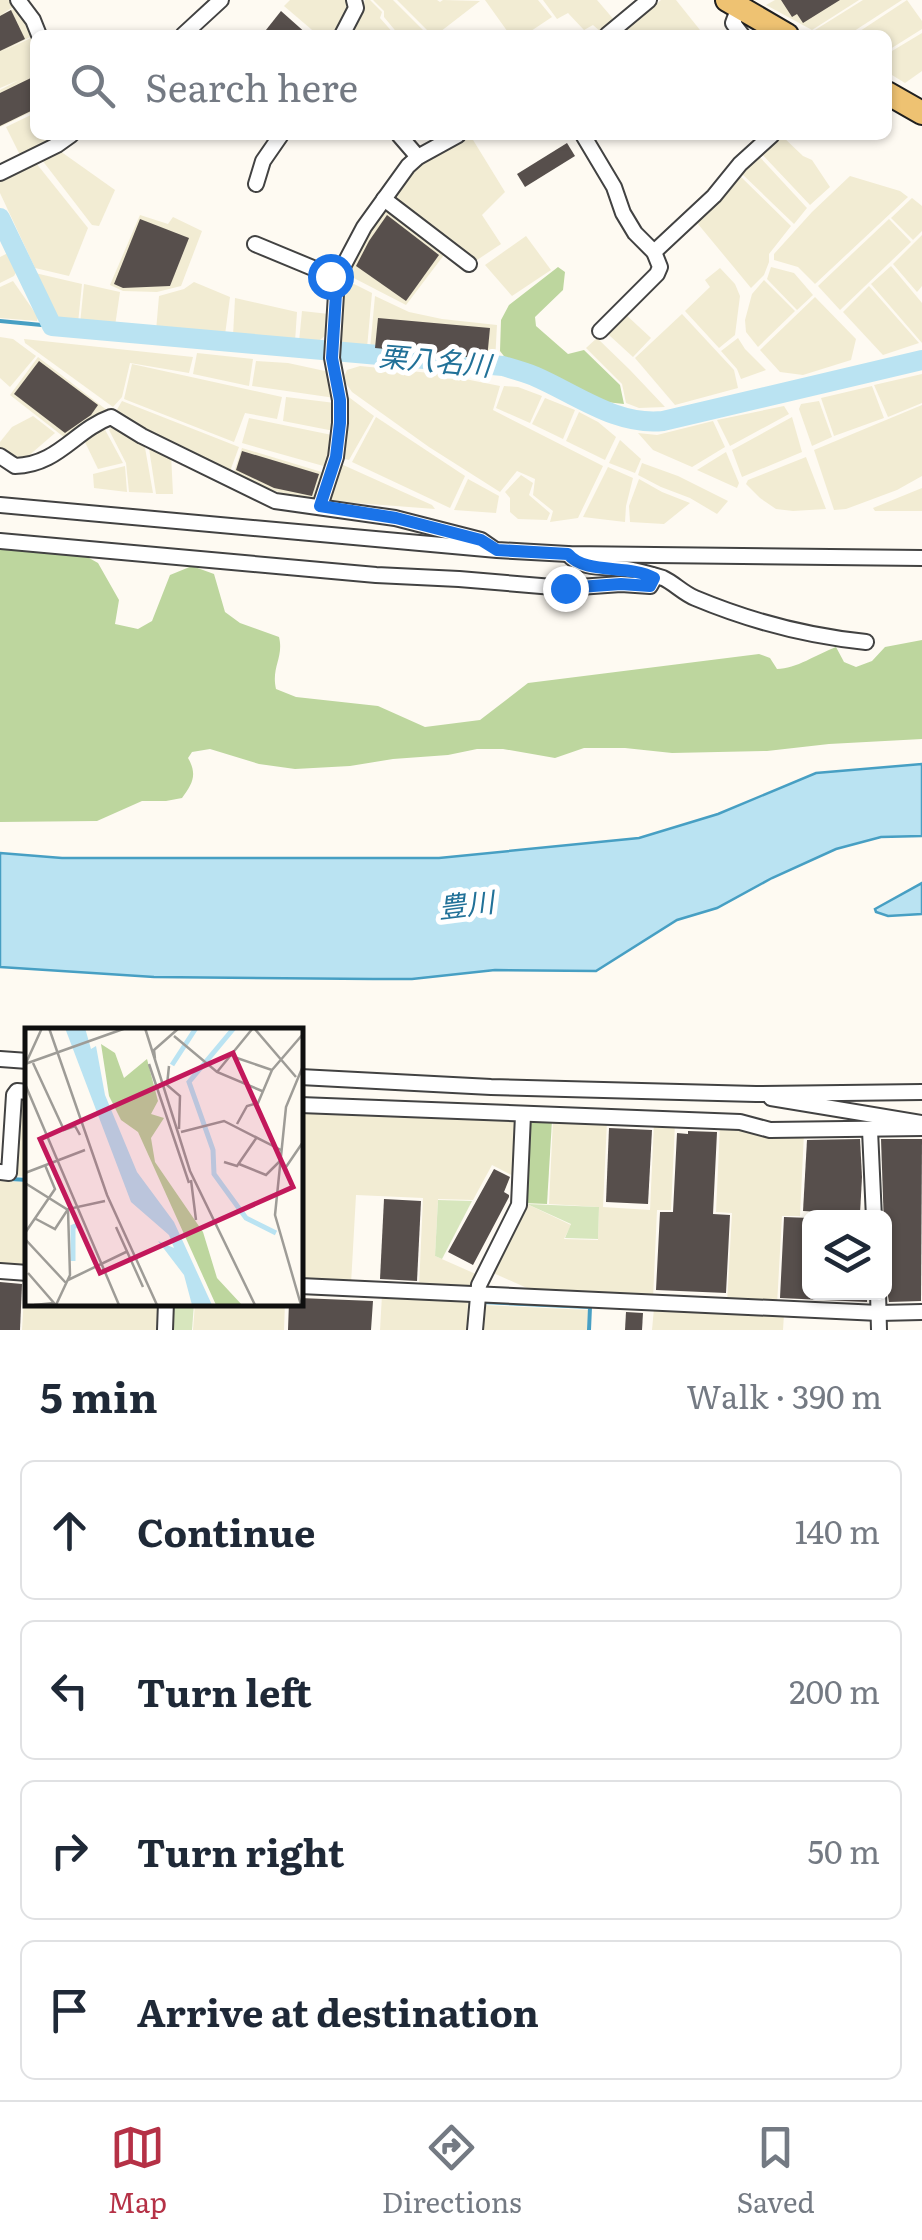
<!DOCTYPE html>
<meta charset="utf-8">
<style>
:root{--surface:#fff;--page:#f2f2f3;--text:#1f2937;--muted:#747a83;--line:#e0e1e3;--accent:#b53146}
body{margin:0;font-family:Literata,"Noto Sans JP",serif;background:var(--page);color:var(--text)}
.controls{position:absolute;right:30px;bottom:30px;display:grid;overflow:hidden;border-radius:15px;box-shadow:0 2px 8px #0004}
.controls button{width:90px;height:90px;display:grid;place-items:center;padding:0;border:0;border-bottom:2px solid var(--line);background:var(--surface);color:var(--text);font:50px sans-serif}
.stop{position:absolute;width:30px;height:30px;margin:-22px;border:8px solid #1a73e8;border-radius:50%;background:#fff}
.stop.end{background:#1a73e8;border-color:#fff;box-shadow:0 2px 10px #0008}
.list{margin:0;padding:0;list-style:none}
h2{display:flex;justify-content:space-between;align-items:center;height:130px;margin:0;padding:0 40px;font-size:42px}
h2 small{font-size:32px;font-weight:400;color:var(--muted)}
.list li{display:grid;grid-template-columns:65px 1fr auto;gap:30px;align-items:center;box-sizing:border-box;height:140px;margin:0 20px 20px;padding:0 20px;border:2px solid var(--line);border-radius:15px}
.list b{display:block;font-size:38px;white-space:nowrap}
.list em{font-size:32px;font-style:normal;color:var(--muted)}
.icon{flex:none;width:55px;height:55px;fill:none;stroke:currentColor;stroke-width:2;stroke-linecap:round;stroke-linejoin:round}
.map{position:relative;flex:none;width:922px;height:1330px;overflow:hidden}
.search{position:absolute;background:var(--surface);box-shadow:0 2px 8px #0004;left:30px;right:30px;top:30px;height:110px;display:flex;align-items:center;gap:25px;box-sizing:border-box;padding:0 35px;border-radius:15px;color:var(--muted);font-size:38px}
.sheet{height:770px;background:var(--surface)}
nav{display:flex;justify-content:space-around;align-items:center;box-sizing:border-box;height:140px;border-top:2px solid var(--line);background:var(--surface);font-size:28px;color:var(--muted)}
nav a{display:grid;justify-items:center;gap:5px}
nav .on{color:var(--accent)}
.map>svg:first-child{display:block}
.farmland{fill:#f2ecd3}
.green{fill:#d7e6bd}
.forest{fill:#bdd69e}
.water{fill:#bae3f2;stroke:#479fc3;stroke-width:2.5}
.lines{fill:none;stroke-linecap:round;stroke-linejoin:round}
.stream{stroke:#479fc3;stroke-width:4}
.river{stroke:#bae3f2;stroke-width:20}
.building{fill:#574f4c}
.minor-casing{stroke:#424242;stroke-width:18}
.primary-casing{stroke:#202020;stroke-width:26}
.minor{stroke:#fff;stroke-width:14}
.primary{stroke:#eec272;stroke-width:22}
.route{stroke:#1a73e8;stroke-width:12}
.labels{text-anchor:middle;stroke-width:10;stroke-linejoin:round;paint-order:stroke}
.water-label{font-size:28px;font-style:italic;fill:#217198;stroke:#fff}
.inset-river{fill:none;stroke:#bae3f2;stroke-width:5}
.inset-road{fill:none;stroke:#9e9c97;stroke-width:2.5}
.view{fill:#c2185b;fill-opacity:0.15;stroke:#c2185b;stroke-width:5}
.inset-edge{fill:none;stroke:#0f0f0f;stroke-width:5}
</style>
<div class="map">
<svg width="922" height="1330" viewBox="0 0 922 1330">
<rect width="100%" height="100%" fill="#fefaf2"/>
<g class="farmland">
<path d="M0,0h9l6,6 -13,8 14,-6 10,11 6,17 -29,15 30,-14 2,9v64l-35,17v-37l19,-10 -19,8z"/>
<path d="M290,0h59l2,3 -13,32h-20l-34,-29z"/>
<path d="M365,0h5l12,12 -2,6 15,17h-47z"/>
<path d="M373,0h20l30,30 -5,5h-19l-15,-18v-6z"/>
<path d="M397,0h40l3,2 3,-2 37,1 -44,34h-4z"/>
<path d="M485,0h53l14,17 -27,18h-15z"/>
<path d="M543,0h54l18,21 -14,11 -8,-7 -9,5 -16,-17 -11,6z"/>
<path d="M661,0h15l28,35h-84z"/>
<path d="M775,0h84l-47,30 -46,-25z"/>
<path d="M863,0h39l-54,35h-25l-8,-5z"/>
<path d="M907,0l15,21v8l-35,22v-16h-33z"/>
<path d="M922,33v38l-17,12 -18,-11v-18z"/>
<path d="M35,113v22h22l-1,4 -36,16 -14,-28z"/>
<path d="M470,135l35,57 -23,23 19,29 -24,16 -83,-60v-5l29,-35z"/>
<path d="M781,135l22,21 9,4 18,27 -20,18 -51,-54z"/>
<path d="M60,151l55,39 -16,36 -7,-1 -50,-65z"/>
<path d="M757,154l50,54 -13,16 -54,-52z"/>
<path d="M36,163l52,65 -19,48 -34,-8 -35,-75v-13z"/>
<path d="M738,174l53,52 -22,28v8l-5,13 -13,13 -53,-64 1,-5z"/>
<path d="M850,176l50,15 8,6 -93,87 -17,-17 -24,-7v-6l38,-42z"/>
<path d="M912,198l10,8v25l-9,9 -22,-22z"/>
<path d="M388,209l59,42 -41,54 -60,-31 5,-16 31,-47z"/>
<path d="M140,215l28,9 5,-7 29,14 -21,55 -24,6 -34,-1 -13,-6z"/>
<path d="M889,219l22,23 -71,68 -22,-24z"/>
<path d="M922,235v51l-5,6 -24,-28z"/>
<path d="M526,236l25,34 -39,26 -27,-31z"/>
<path d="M12,251l6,18 -4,7 -14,7v-26z"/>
<path d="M891,266l31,37v40l-51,-59z"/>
<path d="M771,267l23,6 19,22 -16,15 -30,-31z"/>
<path d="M720,268l15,16 5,12 -5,39 -16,13 -34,-37 25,-24 -5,-7z"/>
<path d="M35,273l47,11 -4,39 -24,-4z"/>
<path d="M344,279l28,14 -5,55 -25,-2 -4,-4 4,-58z"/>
<path d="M764,280l31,31 -37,36 -12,-15 -1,-12 7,-26z"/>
<path d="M13,281l25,36 -1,4 -37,-3v-31z"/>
<path d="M194,282l36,15 -5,38 -69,-4 3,-35 25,-7z"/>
<path d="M84,284l36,8 -5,34 -35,-2z"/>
<path d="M869,286l50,57 -36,12 -40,-43z"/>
<path d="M375,296l34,16 33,7 55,6 -2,37 -125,-13z"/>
<path d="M815,297l41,42 -5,21 -48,15 -23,-3 -20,-22z"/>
<path d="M235,298l62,14 -2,30 -62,-6z"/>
<path d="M302,311l27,3 -2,20 -7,6 -21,2z"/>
<path d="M624,313l27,25 -18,19 -24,-22 -2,-5z"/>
<path d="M682,314l52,56 4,18 -63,17 -40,-47z"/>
<path d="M0,337l13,2 23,17 -26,31 -10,-9z"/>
<path d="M597,338l33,32 35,37 -26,1 -13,-5 -4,-19 -36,-36z"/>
<path d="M738,338l7,11 21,21 -25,9 -4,-10 -16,-18z"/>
<path d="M24,339l169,18 -4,16 -59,-10 -8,34 -9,10 -88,-64z"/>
<path d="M197,353l56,6 -4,27 -56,-12z"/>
<path d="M38,357l70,54 -39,30 -59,-46z"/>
<path d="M256,361l32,2 37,8 7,11 3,16 -83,-12z"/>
<path d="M132,364l150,33 -5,22 -32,-6 -11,29 -110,-43z"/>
<path d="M360,366l80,8 60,12 -7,24 110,56 -25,52 -28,4 3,-11 -20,-16 2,-16 -18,-8 -17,21 -71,-45 -77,-55 -9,-13 4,-9z"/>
<path d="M922,374v29l-34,14 -14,-32z"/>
<path d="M504,386l14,1 24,9 -12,27 -34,-15z"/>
<path d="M872,386l12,32 -50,18 -13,-38z"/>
<path d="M346,395l28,21 -25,44 -8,-2 6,-42z"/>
<path d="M286,397l49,6 -1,28 -51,-10z"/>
<path d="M545,398l30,12 -12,29 -31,-15z"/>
<path d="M122,401l117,46 -10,27 -90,-45 -24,-16z"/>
<path d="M819,401l13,36 -20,9 -13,-37 2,-5z"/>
<path d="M922,405v71l-25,14 -51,19 -12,1 -20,-60z"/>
<path d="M784,406l5,8 -59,32 -13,-26z"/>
<path d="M579,412l19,10 18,15 -11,23 -39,-19z"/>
<path d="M33,416l22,17 -29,25 -11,1 -15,-10v-7l12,-15z"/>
<path d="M376,417l89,59 -15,32 -98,-46z"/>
<path d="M792,417l10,35 -60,25 -10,-27z"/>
<path d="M249,418l83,17 -1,19 -4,13 -85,-24z"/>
<path d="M713,421l12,26 -33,20 -39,-17 -15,-17 19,2z"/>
<path d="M102,424l21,39 -25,6 -15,-31z"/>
<path d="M114,424l30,18 9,51 -24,-1 -3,-29 -17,-33z"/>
<path d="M620,440l21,19 -6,14 -26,-10z"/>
<path d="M148,442l23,12 2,40h-17z"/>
<path d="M242,448l83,25 -10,30 -83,-25z"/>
<path d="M726,452l13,31 -2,5 -40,-18z"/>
<path d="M806,457l20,52 -33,2 -17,-2 -16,-11 -14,-14 2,-4z"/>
<path d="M642,463l36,13 50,25 -11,13 -27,-16 -29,-11 -23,-12z"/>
<path d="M341,464l91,41 3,4 -105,-8 -4,-5z"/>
<path d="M125,466l2,26 -33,-4 -1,-14z"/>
<path d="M608,467l25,11 -7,28 -1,16 -42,-5z"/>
<path d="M521,475l12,8 -4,12 21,18 -3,7 -29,-1 -8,-7v-14l-5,-6z"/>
<path d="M468,479l31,17 -3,17 -42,-3z"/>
<path d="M639,479l23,13 28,11 -26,21 -34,-2 -1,-16z"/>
<path d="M922,488v23h-47l-2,-3z"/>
<path d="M27,1095v82l-14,-1 4,-76z"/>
<path d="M300,1108l220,11 -3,59 -25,-13 -19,35 -35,-1 -3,57 43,19 -8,15 -51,-2 4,-90 -67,-3 -5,89 -51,-2z"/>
<path d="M553,1120l54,1 -4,86 47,3 4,-87h21l-4,87h-14l-4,89 -117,-7 -45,-20 36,-68 44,21 -7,14 34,1 1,-33 -50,-3z"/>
<path d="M720,1125l84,8 -4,83h-18l-5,89 -50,-3 5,-89 -16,-1z"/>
<path d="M0,1181l27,1v87l-27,-2z"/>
<path d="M25,1277h2l1,25 133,1 -2,27h-137z"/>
<path d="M382,1295l86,4 -1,31h-87z"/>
<path d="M195,1303h90l-1,27h-91z"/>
<path d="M482,1305l106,5 -1,20h-106z"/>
<path d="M654,1308l130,6 -1,16h-131z"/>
</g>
<g class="green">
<path d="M438,1200l34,1 -30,58 -7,-3z"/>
<path d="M527,1204l72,3 -1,32 -33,-1 6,-14z"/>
<path d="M171,1303h23l-2,27h-22z"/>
</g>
<g class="forest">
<path d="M558,267l7,5 -2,18 -28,27 1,9 32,28 16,-4 36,35 4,19 -18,-2 -77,-37 -22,-5 -7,-9 1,-31 8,-15z"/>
<path d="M0,548l82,6 16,9 21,37 -4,24 23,5 14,-8 18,-46 22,-9 22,8 11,38 15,11 39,14c5,21 -8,30 -3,52l20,8 82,9 47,21 55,-7 48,-37 231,-29 11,4 7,11c19,0 40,-15 59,-22l8,15 12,5 16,-6 13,-14 37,-7v99l-93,5 -62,7 -95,2 -47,-5h-41l-29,10 -52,-9h-26l-29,6 -55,4 -43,7 -55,3 -36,-5 -49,-15 -18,3 -4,6c10,17 4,26 -6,40l-16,3h-24l-45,20 -97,1z"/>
<path d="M528,1119l24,1 -5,84 -23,-1z"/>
</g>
<g class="water">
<path d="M922,764v72l-41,1 -45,12 -64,29 -55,30 -40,12 -81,51 -101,-1 -83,9h-39l-219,-2 -154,-10v-114l62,5h377l200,-20 79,-24 98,-41z"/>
<path d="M922,883v31l-34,2 -12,-4 -1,-3z"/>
</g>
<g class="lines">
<g class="stream">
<path d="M0,321l52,5"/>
<path d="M10,1179l18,1"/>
<path d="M483,1302l107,5 -1,23"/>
</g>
<path class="river" d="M0,218l52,108 451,40c10,3 21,6 31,10 42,18 82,50 129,45l259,-61"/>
</g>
<g class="building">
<path d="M781,0h59l-37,23 -6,-9 -5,3z"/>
<path d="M11,10l14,29 -25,12v-35z"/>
<path d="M281,11l27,24h-46z"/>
<path d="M35,76v33l-35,17v-33z"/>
<path d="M567,143l8,13 -50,31 -8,-13z"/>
<path d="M387,215l52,40 -33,46 -50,-35 13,-25z"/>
<path d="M140,219l49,19 -19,48 -47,2 -9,-4z"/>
<path d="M378,318l112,10 -3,31 -112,-11z"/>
<path d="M39,361l59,44 -7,10 -26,18 -51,-39z"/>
<path d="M242,451l77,23 -7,22 -38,-8 -38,-18z"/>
<path d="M609,1128l43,2 -4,74 -42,-2z"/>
<path d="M688,1131l29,1 -4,82 17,1 -4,78 -70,-3 4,-78h13l4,-79 11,1z"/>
<path d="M860,1139l2,38 -2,37 -57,-3 4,-71z"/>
<path d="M881,1139h41l-1,162 -32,1 -3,-17z"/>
<path d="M494,1169l16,8 -6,15 5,3v2l-36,68 -25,-13z"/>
<path d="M384,1199l37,2 -4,80 -37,-2z"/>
<path d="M784,1217l26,1v74h57v10l-87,-4z"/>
<path d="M0,1282l22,2 -2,46h-20z"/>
<path d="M300,1298l73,3 -2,29h-83l1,-28h11z"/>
<path d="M626,1312l17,1 -1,17h-17z"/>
</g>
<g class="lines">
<defs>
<g id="minor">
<path d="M18,0l15,20 6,15"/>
<path d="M739,7l-6,16 9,12"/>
<path d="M183,35l38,-35"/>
<path d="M342,35l14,-27 -2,-8"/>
<path d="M607,35l42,-35"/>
<path d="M399,135l19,22"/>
<path d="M583,135l31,52 9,26 12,20 19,19 6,15 -3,7 -57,57"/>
<path d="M0,173l57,-28 14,-10"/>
<path d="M256,184l7,-23 18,-26"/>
<path d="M384,199l85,65"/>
<path d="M255,244l82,34"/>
<path d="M654,252l60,-56 26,-32 32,-29"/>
<path d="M0,456l15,10c43,-1 60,-36 96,-49l31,19 133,65 120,17 86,22 13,9"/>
<path d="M0,505l497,45 71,4 354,4"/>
<path d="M320,506l16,-49 4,-34v-23l-8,-42 5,-80 27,-51 44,-61 10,-9 40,-22"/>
<path d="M0,541l376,34 83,4 106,9 56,-4 29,2 4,-7 -2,-4"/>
<path d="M568,554c14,18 45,11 65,16 9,2 21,5 30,8 11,5 20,15 32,20 55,23 112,38 171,44"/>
<path d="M0,1059l28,2"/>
<path d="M300,1077l191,10 265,7 166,-2"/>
<path d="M771,1098l151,25"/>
<path d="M300,1105l440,17 30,8 152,-2"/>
<path d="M870,1130l4,88"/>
<path d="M0,1172l9,1 5,-78 3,-4 11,1"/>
<path d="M0,1271l28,2"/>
<path d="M300,1286l579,27 43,-1"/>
<path d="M878,1292l1,38"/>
<path d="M165,1330l1,-28"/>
<path d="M475,1330l4,-45 40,-80 4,-90"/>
</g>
<g id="primary">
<path d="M727,0l60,35"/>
<path d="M887,93l35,20"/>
</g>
</defs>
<use href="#minor" class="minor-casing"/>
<use href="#primary" class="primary-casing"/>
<use href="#minor" class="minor"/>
<use href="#primary" class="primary"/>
</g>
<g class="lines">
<path class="route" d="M330,276l7,2 -5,80 8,42v23l-4,34 -16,49 76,12 85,22 16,10 71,4c17,21 61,10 86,24l-4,8 -29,-2 -56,4"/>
</g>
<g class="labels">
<g class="water-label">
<text transform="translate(435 361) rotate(5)" y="10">栗八名川</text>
<text transform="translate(466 905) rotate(-7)" y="10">豊川</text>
</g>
</g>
<g transform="translate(25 1028)">
<rect width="278" height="278" fill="#fefaf2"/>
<path d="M76,16l14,9 9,25 23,-19 11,42 -7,13 13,4 -13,20 4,24 48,70 14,46 25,27h-26l-78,-173 -17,-12 -12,-24z" fill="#bdd69e"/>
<path d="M40,0h20l6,21 5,-3 9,49 32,77 37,50 38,83h-20l-8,-30 -26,-34 16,7 -5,-13 -38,-33z" fill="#bae3f2"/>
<path class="inset-river" d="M209,0l-45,54 24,68 1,24 32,44 30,15M147,37l24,-37M48,233v-34l7,-3"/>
<path class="inset-road" d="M24,0l58,167 50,110M120,0l45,143 65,134M229,0l42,49M149,8l43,36 45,19M209,29l38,13 -14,33 -11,3 -10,18M130,31l-1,-9 25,-22M1,35l16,-35M8,35l31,67 11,-4 5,9M0,36l101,-36M124,36l40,119M144,38l-2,19 13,11 -1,33M247,42l31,-36M192,44l36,-44M0,56l94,221M156,104l43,-11 57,29M199,134l13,4 20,-29M214,136l27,11 14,-14M261,139l17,-25M0,145l60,-23M166,152l5,40M0,155l43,27 2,65 -14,30M11,191l19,10 13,-20 37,-8M91,199l27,60M0,205l30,-44 -10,-24M0,211l41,44M3,245l26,30 -20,2M43,252l58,-28M276,277l-26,-90 11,-108 17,-41"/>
<path class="view" d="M208,25l60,134 -193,86 -60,-134z"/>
<rect width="278" height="278" class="inset-edge"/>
</g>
</svg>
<div class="controls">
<button><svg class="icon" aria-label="layers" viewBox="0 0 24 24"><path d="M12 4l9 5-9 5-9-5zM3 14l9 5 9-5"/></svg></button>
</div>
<div class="stop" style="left:330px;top:276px"></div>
<div class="stop end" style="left:565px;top:588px"></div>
<div class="search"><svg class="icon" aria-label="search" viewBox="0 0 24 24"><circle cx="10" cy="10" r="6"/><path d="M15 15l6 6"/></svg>Search here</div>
</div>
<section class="sheet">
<h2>5 min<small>Walk · 390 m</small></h2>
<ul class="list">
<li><svg class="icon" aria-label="ahead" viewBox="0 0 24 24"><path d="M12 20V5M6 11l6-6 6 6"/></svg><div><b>Continue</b></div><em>140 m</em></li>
<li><svg class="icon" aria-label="left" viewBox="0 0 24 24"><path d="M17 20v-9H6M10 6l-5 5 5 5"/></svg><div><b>Turn left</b></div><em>200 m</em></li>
<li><svg class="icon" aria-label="right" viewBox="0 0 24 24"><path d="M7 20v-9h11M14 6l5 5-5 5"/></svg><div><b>Turn right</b></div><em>50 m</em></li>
<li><svg class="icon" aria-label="arrive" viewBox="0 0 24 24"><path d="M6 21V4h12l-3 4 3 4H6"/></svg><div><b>Arrive at destination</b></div></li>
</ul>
</section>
<nav>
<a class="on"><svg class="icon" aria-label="map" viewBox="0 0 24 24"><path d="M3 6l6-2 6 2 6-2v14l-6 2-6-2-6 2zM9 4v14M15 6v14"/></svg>Map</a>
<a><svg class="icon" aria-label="directions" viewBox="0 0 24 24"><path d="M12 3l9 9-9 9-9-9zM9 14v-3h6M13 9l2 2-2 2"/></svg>Directions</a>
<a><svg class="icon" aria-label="saved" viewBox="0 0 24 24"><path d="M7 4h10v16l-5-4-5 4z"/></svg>Saved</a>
</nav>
